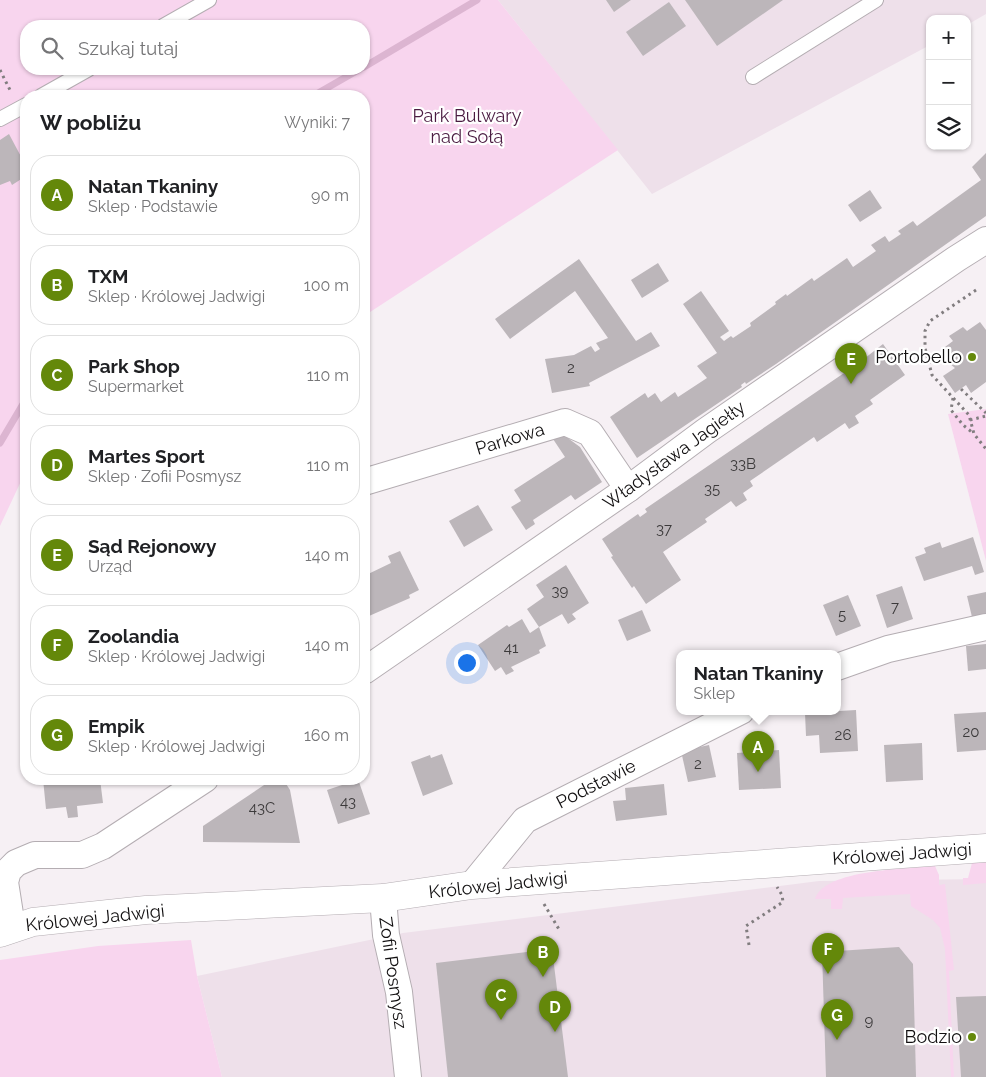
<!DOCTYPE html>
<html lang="pl">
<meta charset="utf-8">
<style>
:root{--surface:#fff;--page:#f2f2f2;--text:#202124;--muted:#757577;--line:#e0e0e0;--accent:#64880a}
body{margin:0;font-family:Raleway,sans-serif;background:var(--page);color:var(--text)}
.controls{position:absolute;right:15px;top:15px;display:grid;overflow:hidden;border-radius:10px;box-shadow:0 1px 4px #0004}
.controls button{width:45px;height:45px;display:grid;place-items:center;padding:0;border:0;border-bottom:1px solid var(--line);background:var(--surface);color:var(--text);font:25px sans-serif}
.you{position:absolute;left:466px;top:662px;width:18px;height:18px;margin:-12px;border:4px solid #fff;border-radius:50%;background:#1a73e8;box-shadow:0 0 0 8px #1a73e833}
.badge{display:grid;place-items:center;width:32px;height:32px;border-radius:50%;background:var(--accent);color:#fff;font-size:16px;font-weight:700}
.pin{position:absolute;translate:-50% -41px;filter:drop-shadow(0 1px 2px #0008)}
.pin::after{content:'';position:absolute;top:26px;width:18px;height:15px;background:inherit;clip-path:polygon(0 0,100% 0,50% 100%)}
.popup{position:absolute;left:676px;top:650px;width:165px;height:65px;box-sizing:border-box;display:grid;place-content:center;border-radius:10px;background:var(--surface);filter:drop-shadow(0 1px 4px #0005);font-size:16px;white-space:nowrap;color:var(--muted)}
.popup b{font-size:19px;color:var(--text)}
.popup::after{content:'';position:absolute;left:50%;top:100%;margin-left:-10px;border:10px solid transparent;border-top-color:var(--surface)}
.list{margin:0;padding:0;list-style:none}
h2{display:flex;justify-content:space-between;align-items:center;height:65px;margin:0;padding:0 20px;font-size:21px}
h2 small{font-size:16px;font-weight:400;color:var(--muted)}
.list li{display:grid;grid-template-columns:32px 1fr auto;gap:15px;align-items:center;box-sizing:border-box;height:80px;margin:0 10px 10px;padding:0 10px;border:1px solid var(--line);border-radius:20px}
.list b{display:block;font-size:19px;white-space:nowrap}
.list p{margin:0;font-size:16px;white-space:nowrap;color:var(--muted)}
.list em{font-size:16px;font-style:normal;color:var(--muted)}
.icon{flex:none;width:28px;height:28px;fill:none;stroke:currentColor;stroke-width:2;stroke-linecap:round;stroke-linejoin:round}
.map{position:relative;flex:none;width:986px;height:1077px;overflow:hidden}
.search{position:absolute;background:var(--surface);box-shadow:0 1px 4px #0004;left:20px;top:20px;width:350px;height:55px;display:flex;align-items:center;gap:12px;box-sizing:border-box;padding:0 18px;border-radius:20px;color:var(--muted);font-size:19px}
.panel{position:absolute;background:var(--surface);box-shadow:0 1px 4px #0004;left:20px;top:90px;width:350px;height:695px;border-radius:20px}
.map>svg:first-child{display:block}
.built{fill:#eee0ea}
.green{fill:#f8d5ee;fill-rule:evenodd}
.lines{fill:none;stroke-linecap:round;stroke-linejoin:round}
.stream{stroke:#dcb5d1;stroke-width:7}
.building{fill:#bcb6ba}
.service-casing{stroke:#b4adb2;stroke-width:16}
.minor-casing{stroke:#b4adb2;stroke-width:28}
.tertiary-casing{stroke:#b4adb2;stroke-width:29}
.path{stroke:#817d7f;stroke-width:3;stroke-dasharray:2.5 4;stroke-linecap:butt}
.service{stroke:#fff;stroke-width:14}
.minor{stroke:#fff;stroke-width:26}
.tertiary{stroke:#fff;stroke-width:28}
.poi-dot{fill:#64880a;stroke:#fff;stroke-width:2}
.labels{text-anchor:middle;stroke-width:4.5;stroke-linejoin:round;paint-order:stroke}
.number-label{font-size:15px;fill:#3c3a3b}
.park-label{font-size:18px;fill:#4a1b41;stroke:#fff}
.poi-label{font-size:18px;fill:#121011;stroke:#fff;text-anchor:end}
.street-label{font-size:18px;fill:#121011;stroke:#fff}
</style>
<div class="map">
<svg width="986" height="1077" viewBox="0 0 986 1077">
<rect width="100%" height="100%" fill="#f6f0f4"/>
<g class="built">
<path d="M498,0h488v14l-19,11v-6h-37v26l-278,149z"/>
<path d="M986,879v198h-764l-25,-101 206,-43 416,-52z"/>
</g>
<g class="green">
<path d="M0,0h498l120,150 -254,166v-220h-338v379l-3,2 -23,49zM26,26h338v43h-338z"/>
<path d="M986,409v152l-38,-147z"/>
<path d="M986,862v21l-23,2v-7h5l4,-15z"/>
<path d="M935,866l4,9v10l6,-1 9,86 -5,1 5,106h-3l-6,-128 -5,-21 -7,-8 -22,-14 -1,-12 -67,4 -1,11h-11v-10h-16c10,-30 92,-30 120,-33z"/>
<path d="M191,940l6,36 25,101h-222v-117l98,-14z"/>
</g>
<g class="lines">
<g class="stream">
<path d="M364,67l113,-67"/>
<path d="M313,96l47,-27"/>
<path d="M0,443l26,-44"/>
</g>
</g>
<g class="building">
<path d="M606,0h25l-17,12z"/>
<path d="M685,0h98l-66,46z"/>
<path d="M669,2l17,24 -43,30 -17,-24z"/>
<path d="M9,134l17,32v10l-14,9 -2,-4 -10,4v-45z"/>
<path d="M986,153v63l-210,148 -30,20 -1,-2 -4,3 1,2 -105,71 -27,-41 35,-24 3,5 7,-5 6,9 14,-10 3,5 29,-19 -10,-12 20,-13 -34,-49 18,-13 28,40 -9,6 4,4 7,-5 2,2 18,-12 -1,-3 26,-19 -1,-2 11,-8 1,2 25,-18 2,3 33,-23 6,9 23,-16 -5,-6 14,-9 4,6 12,-8 -3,-3 15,-10 4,5 64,-46 -9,-13z"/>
<path d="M870,190l12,18 -22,14 -12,-17z"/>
<path d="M579,259l57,82 15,-9 9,14 -71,37 1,3 -38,7 -7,-34 29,-4 17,-9 4,6 5,-3 -4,-6 12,-5 -33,-47 -65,48 -15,-20z"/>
<path d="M658,263l11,18 -27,17 -11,-18z"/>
<path d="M980,322l6,8v52l-15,11 -5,-8 -11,8 -12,-17 12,-8 -12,-10 -2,-8 12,-9 -4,-5 14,-9 4,4z"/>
<path d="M883,344l22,31 -35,25 3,4 -18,12 4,7 -10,6 -4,-6 -28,19 -3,-5 -64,44 3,5 -10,7 4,7 -11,7 -5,-6 -26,18 2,3 -44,30 18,28 -35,24 -12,-18 -2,2 -21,-31 2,-1 -11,-17 36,-25 2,3 7,-5 -2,-3 202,-138 3,4 4,-3 -3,-3z"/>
<path d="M565,436l15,11 22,35 -27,18 -4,-5 -38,25 2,4 -9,6 -15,-23 10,-6 -7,-11 51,-33 -12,-18z"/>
<path d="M478,505l15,25 -29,17 -15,-26z"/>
<path d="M973,537l11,35 -9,3 -3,-9 -48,15 -9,-24 11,-4 -2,-5 16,-6 2,6z"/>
<path d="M400,551l19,39 -10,5 1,3 -41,18 -5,-10v-30l27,-13 -3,-7z"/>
<path d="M566,565l23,38 -17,11 4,5 -8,5 -6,-10 -23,13 -12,-18 17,-12 -8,-12z"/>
<path d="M902,586l11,33 -26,9 -11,-33z"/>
<path d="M986,592v22l-14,3 -5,-21z"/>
<path d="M848,595l13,31 -25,10 -13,-31z"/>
<path d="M642,610l9,21 -24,10 -9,-21z"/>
<path d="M522,619l8,14 9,-6 7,19 -7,4 1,3 -29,14 3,4 -8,4 -5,-8 -6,4 -17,-26 29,-20 2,2z"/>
<path d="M986,644v25l-18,2 -2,-25z"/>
<path d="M856,710l2,41 -38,2 -1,-18 -13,1 -1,-23z"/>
<path d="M986,712v38l-29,2 -3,-38z"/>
<path d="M922,743l1,37 -37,2 -2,-37z"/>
<path d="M709,745l7,32 -28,5 -7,-31z"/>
<path d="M779,750l2,38 -42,2 -2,-37z"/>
<path d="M442,754l11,30 -30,12 -12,-34 19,-7 1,3z"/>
<path d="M43,779h57l3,24 -26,3 1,11 -10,1 -2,-11 -20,2z"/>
<path d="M273,779h10l7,11 10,53 -97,-1v-16z"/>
<path d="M350,779h8l12,35 -32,10 -11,-34 24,-8z"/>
<path d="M664,784l3,31 -51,6 -3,-20 13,-1 -1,-12z"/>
<path d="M899,947l14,17 3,113h-90l-4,-125z"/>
<path d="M552,949l16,128h-120l-12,-114z"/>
<path d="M986,996v81h-25l-5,-80z"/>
</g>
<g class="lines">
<defs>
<g id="service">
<path d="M163,26l46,-26"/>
<path d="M753,77l123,-77"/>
<path d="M41,96l48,-27"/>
<path d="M0,119l26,-14"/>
</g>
<g id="minor">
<path d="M364,482l201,-60 25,11 38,56"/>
<path d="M837,667l51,-18 98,-22"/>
<path d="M364,671l264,-182 78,-58 250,-172 30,-19"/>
<path d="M472,885l53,-65 216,-109"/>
<path d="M383,898l3,37 13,57 9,85"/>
<path d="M12,927l-7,-45 3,-11 8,-8 19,-8h47l21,-9 102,-67"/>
</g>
<path id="tertiary" d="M0,933l33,-11 113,-12 237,-12 89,-13 514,-37"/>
</defs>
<use href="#service" class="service-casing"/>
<use href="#minor" class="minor-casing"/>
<use href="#tertiary" class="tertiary-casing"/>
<g class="path">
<path d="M0,70l11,22"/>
<path d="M976,290l-46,31 -5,10v17l7,27 37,40 5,19 12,15"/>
<path d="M961,389l25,24"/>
<path d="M953,398l-2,12 12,15 10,8"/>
<path d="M970,420l16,-4"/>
<path d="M544,904l16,27"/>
<path d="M749,945l-3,-19 37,-24 -1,-7 -5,-8"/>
</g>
<use href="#service" class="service"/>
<use href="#minor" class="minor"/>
<use href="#tertiary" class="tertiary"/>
</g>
<g class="poi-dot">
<circle cx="972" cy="357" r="5"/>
<circle cx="972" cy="1037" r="5"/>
</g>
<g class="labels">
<g class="number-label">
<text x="571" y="373">2</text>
<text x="743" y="469">33B</text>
<text x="712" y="494">35</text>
<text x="664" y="534">37</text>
<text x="560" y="596">39</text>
<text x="895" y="612">7</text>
<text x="842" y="620">5</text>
<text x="511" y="653">41</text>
<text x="971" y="737">20</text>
<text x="843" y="740">26</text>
<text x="698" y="769">2</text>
<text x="348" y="807">43</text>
<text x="262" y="813">43C</text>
<text x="869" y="1026">9</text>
</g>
<g class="park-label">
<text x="467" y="122">Park Bulwary<tspan x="467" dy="21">nad Sołą</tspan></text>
</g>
<g class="poi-label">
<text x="962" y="363">Portobello</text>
<text x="962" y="1043">Bodzio</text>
</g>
<g class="street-label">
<text transform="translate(510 439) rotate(-17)" y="6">Parkowa</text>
<text transform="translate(674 455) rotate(-36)" y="6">Władysława Jagiełły</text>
<text transform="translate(596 784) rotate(-27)" y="6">Podstawie</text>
<text transform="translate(902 854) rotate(-4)" y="6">Królowej Jadwigi</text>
<text transform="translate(498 885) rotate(-6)" y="6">Królowej Jadwigi</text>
<text transform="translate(95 918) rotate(-6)" y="6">Królowej Jadwigi</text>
<text transform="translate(393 973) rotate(82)" y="6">Zofii Posmysz</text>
</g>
</g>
</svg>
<div class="controls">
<button>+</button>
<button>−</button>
<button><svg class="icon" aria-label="layers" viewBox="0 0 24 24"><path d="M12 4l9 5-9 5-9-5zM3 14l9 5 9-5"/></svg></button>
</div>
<div class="you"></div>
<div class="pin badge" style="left:758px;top:772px">A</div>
<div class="popup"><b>Natan Tkaniny</b>Sklep</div>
<div class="pin badge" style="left:543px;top:977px">B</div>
<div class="pin badge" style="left:501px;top:1020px">C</div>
<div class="pin badge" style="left:555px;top:1032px">D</div>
<div class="pin badge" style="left:851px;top:384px">E</div>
<div class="pin badge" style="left:828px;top:974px">F</div>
<div class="pin badge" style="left:837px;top:1040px">G</div>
<div class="search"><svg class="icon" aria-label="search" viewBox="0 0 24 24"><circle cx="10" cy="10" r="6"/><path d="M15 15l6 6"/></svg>Szukaj tutaj</div>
<section class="panel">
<h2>W pobliżu<small>Wyniki: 7</small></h2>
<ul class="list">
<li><span class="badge">A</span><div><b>Natan Tkaniny</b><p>Sklep · Podstawie</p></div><em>90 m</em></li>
<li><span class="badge">B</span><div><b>TXM</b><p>Sklep · Królowej Jadwigi</p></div><em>100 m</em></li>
<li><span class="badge">C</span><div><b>Park Shop</b><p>Supermarket</p></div><em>110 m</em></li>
<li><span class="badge">D</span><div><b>Martes Sport</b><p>Sklep · Zofii Posmysz</p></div><em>110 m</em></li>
<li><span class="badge">E</span><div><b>Sąd Rejonowy</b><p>Urząd</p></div><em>140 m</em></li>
<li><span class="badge">F</span><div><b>Zoolandia</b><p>Sklep · Królowej Jadwigi</p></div><em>140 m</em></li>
<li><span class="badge">G</span><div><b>Empik</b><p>Sklep · Królowej Jadwigi</p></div><em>160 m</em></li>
</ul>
</section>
</div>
